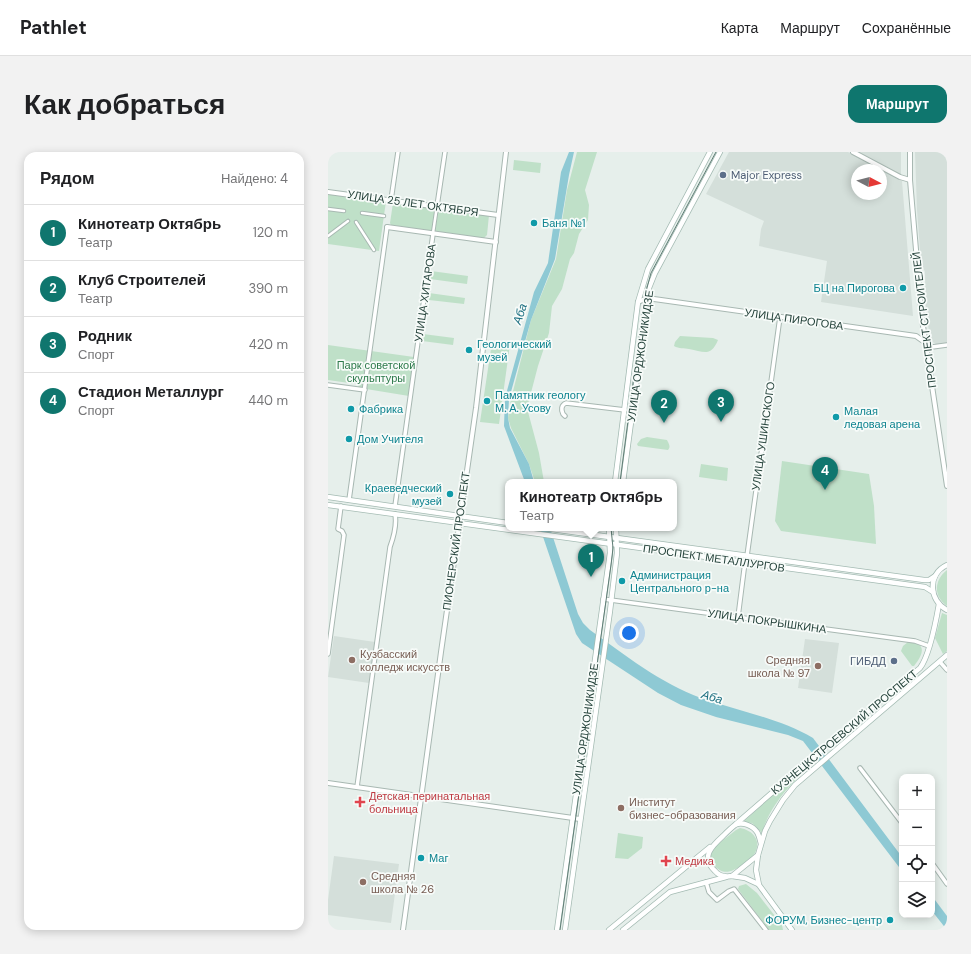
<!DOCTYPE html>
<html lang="ru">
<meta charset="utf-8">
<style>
:root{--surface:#fff;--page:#f2f2f2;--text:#202124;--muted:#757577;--line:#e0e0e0;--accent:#0f766e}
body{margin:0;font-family:"DM Sans",sans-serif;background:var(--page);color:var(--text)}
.controls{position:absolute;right:12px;bottom:12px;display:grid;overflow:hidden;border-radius:8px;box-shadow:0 2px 10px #0003}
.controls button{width:36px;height:36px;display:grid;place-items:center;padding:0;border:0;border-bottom:1px solid var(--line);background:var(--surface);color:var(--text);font:20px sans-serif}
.compass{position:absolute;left:523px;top:12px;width:36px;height:36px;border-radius:50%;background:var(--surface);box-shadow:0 2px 10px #0003;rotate:97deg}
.you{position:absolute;left:301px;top:481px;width:14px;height:14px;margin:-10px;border:3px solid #fff;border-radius:50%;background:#1a73e8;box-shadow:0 0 0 6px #1a73e833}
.badge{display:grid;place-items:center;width:26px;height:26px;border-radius:50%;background:var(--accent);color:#fff;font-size:13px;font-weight:700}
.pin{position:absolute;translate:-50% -33px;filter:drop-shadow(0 1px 2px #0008)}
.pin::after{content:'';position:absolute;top:21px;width:14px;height:12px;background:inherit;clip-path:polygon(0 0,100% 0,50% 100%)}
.popup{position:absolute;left:177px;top:327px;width:172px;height:52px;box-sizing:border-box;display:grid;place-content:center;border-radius:8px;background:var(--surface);filter:drop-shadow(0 1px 3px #0005);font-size:13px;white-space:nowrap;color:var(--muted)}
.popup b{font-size:15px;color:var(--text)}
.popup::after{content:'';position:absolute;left:50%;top:100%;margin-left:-8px;border:8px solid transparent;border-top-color:var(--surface)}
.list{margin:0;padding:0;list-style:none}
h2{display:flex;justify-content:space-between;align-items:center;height:52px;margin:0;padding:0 16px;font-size:17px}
h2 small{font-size:13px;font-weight:400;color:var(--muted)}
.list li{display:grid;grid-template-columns:26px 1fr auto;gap:12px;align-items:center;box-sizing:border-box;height:56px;padding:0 16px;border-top:1px solid var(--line)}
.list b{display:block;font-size:15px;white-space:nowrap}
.list p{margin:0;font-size:13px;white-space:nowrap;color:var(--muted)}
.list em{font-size:13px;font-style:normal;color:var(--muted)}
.icon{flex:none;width:22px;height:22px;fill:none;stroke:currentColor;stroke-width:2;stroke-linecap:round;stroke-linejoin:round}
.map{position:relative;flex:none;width:619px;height:778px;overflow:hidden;border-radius:12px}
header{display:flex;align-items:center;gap:24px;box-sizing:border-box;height:56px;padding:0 20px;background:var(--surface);border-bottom:1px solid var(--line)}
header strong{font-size:19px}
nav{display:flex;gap:22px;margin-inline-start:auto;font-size:14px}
.intro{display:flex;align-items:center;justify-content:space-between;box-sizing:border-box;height:96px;padding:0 24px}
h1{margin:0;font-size:28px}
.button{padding:10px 18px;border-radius:12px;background:var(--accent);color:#fff;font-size:14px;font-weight:700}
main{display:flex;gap:24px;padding:0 24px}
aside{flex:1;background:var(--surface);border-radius:12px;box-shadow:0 2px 10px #0003}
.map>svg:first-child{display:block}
.built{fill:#d4dfda}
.green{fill:#bfe0c8}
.water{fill:#8ec9d4}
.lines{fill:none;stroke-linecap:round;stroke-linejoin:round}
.pedestrian-casing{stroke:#a8b8b2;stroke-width:4.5}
.minor-casing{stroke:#a8b8b2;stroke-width:5.5}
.tertiary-casing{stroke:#a8b8b2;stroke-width:6}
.secondary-casing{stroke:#a4bbb3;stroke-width:6}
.pedestrian{stroke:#fff;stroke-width:2.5}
.minor{stroke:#fff;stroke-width:3.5}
.tertiary{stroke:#fff;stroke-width:4}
.secondary{stroke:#fff;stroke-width:4.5}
.tram{stroke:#5f7d75;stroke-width:1}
.service-dot{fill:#5c6f8a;stroke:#f7fbf9;stroke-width:1.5}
.culture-dot{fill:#0f9aa8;stroke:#f7fbf9;stroke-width:1.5}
.education-dot{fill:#8d6e63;stroke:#f7fbf9;stroke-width:1.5}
.health-dot{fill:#e0444e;stroke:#f7fbf9;stroke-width:1.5}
.labels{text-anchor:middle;stroke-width:3.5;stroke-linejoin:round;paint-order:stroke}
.service-label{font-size:11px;fill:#4e5e75;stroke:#f7fbf9;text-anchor:start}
.street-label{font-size:11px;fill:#24423a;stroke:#f7fbf9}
.culture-label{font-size:11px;fill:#0d838f;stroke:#f7fbf9;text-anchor:start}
.park-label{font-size:11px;fill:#2d7a4b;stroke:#f7fbf9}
.education-label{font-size:11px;fill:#785e54;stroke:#f7fbf9;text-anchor:start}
.health-label{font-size:11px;fill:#be3a42;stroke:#f7fbf9;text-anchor:start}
.water-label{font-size:12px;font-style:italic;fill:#1c6f80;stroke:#f7fbf9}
</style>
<header>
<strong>Pathlet</strong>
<nav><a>Карта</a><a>Маршрут</a><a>Сохранённые</a></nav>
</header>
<div class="intro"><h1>Как добраться</h1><a class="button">Маршрут</a></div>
<main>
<aside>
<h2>Рядом<small>Найдено: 4</small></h2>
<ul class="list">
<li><span class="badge">1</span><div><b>Кинотеатр Октябрь</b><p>Театр</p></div><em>120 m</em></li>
<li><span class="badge">2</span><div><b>Клуб Строителей</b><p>Театр</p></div><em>390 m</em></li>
<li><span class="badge">3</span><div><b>Родник</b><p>Спорт</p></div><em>420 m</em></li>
<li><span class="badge">4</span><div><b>Стадион Металлург</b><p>Спорт</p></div><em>440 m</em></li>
</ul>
</aside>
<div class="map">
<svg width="619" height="778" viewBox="0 0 619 778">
<rect width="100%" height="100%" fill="#e6efeb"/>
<g class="built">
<path d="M401,0h119l33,18h-24v24h24v-24l21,11 11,135 -92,-14 6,-41 -68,-15 2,-17 3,-8 -58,-27z"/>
<path d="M530,0h43v22h-3z"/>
<path d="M587,0h32v191l-11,1 -5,-3 -5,-26 -1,-43 -4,-9 -4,-53z"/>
<path d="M6,484l41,6 -6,41 -41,-6z"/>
<path d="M477,487l34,4 -7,50 -34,-5z"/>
<path d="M6,704l65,8 -8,59 -63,-8v-15z"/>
</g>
<g class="green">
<path d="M249,0h20l-12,38 4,15 -1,15 -9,14 -5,19 -4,6 -8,30 -10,17 -3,27 -11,33 -11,42 12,45 5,29h-9l-6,-18 -18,-36 -3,-10 3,-19 20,-79 25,-61 11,-69z"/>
<path d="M186,8l27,3 -1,10 -27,-3z"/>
<path d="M0,42l58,7 -7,50 -51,-7z"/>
<path d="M65,51l96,12 -2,20 -3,3 -93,-13 -1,-2z"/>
<path d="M103,119l37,5 -1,8 -37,-5z"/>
<path d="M101,141l36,5 -1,6 -35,-4z"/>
<path d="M95,182l31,4 -1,7 -31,-4z"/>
<path d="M352,184l33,2 5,2c-7,17 -14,12 -29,9 -5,-1 -10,0 -15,-3l1,-4z"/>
<path d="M164,190l18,2 -11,80 -19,-2z"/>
<path d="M0,193l86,12 -5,39 -49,-8 -4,-4 -28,-4z"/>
<path d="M319,285l20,3c2,4 4,7 1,10l-30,-4 -1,-2 4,-5z"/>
<path d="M454,309l87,13 5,32 2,38 -95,-13 -6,-10z"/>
<path d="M373,312l27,4 -1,13 -28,-4z"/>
<path d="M619,418v36c-14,-10 -13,-26 0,-36z"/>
<path d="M614,461l5,2v36l-4,3 -8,-16z"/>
<path d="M580,490c3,1 8,1 10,2 9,5 0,17 -4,22h-2l-11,-15 2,-5z"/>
<path d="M472,619l2,3c-17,15 -34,37 -40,59l-10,-10 -9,-1z"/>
<path d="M412,676c12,2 22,12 15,25 -3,5 -8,9 -13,12 -10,7 -19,11 -28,0 -4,-5 -4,-11 -1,-17l23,-18z"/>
<path d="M290,681l25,4 -1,11 -14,11 -13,-1z"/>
<path d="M418,732l11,9 25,32 1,5h-14l-31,-41 1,-3z"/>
</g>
<g class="water">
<path d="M241,0h5l-5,23 -14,84 -24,61 -22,79 -1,19 2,10 19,36 5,18h-9l-21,-56 1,-28 29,-106 14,-29 13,-91z"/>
<path d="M212,376h10l28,86 5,9 7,7c35,25 70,53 111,68 37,13 78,20 112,40l89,119v14l-99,-130 -15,-6 -72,-18 -35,-12 -23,-12 -76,-50 -6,-9z"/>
<path d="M604,744l15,20v14l-15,-19z"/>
</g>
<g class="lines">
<defs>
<g id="pedestrian">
<path d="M0,57l16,2"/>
<path d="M34,61l22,3"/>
<path d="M28,70l18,28"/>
<path d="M105,81l4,-27"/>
<path d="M0,84l20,-15"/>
</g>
<g id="minor">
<path d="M63,48l7,-48"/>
<path d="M109,54l8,-54"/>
<path d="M598,191l6,4 15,-2"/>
<path d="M0,233l37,5"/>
<path d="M237,264l-2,-2c-2,-4 -2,-9 3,-11l59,7"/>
<path d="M21,348l38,-273"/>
<path d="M67,354l38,-272"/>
<path d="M419,404l33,-239"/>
<path d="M275,447l312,42 14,5"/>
<path d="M410,465l7,-55"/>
<path d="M0,502l16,-119 -2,-4 -4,-2 3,-23"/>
<path d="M612,510l7,8"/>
<path d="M532,616l42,55"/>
<path d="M29,635l33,-240c4,-11 7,-22 5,-33"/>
<path d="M604,711l15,21"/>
<path d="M378,730l3,10 8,8 12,-9 5,-2 32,41"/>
</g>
<g id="tertiary">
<path d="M525,0l47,25 10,3"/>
<path d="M582,0v28l3,35 9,104 25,167"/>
<path d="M0,40l170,23"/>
<path d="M59,75l109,15"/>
<path d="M310,150l9,-4 269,38 10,7"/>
<path d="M0,631l252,36"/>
<path d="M75,778l38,-278 35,-244 30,-256"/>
</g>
<g id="secondary">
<path d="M287,330l23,-180 10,-33 62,-117"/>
<path d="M295,330l26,-194 6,-15 65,-121"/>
<path d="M0,345l180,26"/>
<path d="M0,353l597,82 8,5"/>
<path d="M216,376l380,52h5l6,-4"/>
<path d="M619,413c-20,9 -18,36 0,45"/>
<path d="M408,672l69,-60 115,-96c10,-13 16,-47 19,-64"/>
<path d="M433,692c-1,-4 -2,-9 -4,-12 -4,-6 -15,-11 -22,-7 -4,3 -8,7 -12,11 -11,10 -23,21 -8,35 4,5 11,6 17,5l26,-21 7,-24 5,-10 13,-21 12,-15 152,-130"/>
<path d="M430,703l-2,15 3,15 33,45"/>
<path d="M404,724l13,2 13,6"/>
<path d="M229,778l53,-377 -1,-25"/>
<path d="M237,778l45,-319 7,-58 -1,-25"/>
<path d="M281,778l101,-83"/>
<path d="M295,778l47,-38 56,-15"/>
</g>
</defs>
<use href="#pedestrian" class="pedestrian-casing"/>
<use href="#minor" class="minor-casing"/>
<use href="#tertiary" class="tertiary-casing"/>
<use href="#secondary" class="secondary-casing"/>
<use href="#pedestrian" class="pedestrian"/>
<use href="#minor" class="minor"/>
<use href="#tertiary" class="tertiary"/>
<use href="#secondary" class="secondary"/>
<g class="tram">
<path d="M292,330l24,-183 7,-26 65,-121"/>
<path d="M232,778l51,-365 2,-17 -2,-20"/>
</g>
</g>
<g class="service-dot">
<circle cx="395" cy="23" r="4"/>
<circle cx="566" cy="509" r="4"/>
</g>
<g class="culture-dot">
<circle cx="206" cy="71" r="4"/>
<circle cx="575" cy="136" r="4"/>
<circle cx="141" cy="198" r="4"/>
<circle cx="159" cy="249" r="4"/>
<circle cx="23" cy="257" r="4"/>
<circle cx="508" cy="265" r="4"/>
<circle cx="21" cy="287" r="4"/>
<circle cx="122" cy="342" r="4"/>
<circle cx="294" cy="429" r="4"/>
<circle cx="93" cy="706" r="4"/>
<circle cx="562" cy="768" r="4"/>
</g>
<g class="education-dot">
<circle cx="24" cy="508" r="4"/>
<circle cx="490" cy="514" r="4"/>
<circle cx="293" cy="656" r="4"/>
<circle cx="35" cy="730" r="4"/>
</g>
<g class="health-dot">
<path d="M30 644h4v4h4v4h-4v4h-4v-4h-4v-4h4z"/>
<path d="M336 703h4v4h4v4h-4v4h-4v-4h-4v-4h4z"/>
</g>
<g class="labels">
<g class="service-label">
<text x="403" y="27">Major Express</text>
<text x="558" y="513" text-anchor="end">ГИБДД</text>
</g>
<g class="street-label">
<text transform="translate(85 51) rotate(8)" y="4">УЛИЦА 25 ЛЕТ ОКТЯБРЯ</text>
<text transform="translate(97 141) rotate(-82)" y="4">УЛИЦА ХИТАРОВА</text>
<text transform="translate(466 167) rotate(8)" y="4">УЛИЦА ПИРОГОВА</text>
<text transform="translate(596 168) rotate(-97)" y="4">ПРОСПЕКТ СТРОИТЕЛЕЙ</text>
<text transform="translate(312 204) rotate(-82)" y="4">УЛИЦА ОРДЖОНИКИДЗЕ</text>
<text transform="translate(435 284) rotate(-82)" y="4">УЛИЦА УШИНСКОГО</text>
<text transform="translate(128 389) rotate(-82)" y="4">ПИОНЕРСКИЙ ПРОСПЕКТ</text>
<text transform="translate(386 406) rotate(8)" y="4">ПРОСПЕКТ МЕТАЛЛУРГОВ</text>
<text transform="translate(439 469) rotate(8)" y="4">УЛИЦА ПОКРЫШКИНА</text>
<text transform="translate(257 577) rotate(-82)" y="4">УЛИЦА ОРДЖОНИКИДЗЕ</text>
<text transform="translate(516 580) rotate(-40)" y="4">КУЗНЕЦКСТРОЕВСКИЙ ПРОСПЕКТ</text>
</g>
<g class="culture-label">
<text x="214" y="75">Баня №1</text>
<text x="567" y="140" text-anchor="end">БЦ на Пирогова</text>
<text x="149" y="196">Геологический<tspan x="149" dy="13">музей</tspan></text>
<text x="167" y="247">Памятник геологу<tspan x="167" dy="13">М. А. Усову</tspan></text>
<text x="31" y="261">Фабрика</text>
<text x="516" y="263">Малая<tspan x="516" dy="13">ледовая арена</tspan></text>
<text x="29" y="291">Дом Учителя</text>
<text x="114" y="340" text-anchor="end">Краеведческий<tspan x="114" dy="13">музей</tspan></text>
<text x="302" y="427">Администрация<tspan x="302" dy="13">Центрального р-на</tspan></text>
<text x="101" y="710">Маг</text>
<text x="554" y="772" text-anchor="end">ФОРУМ, Бизнес-центр</text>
</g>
<g class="park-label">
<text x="48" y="217">Парк советской<tspan x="48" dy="13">скульптуры</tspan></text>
</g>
<g class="education-label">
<text x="32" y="506">Кузбасский<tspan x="32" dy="13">колледж искусств</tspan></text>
<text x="482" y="512" text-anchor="end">Средняя<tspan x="482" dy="13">школа № 97</tspan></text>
<text x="301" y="654">Институт<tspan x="301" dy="13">бизнес-образования</tspan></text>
<text x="43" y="728">Средняя<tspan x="43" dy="13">школа № 26</tspan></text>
</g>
<g class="health-label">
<text x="41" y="648">Детская перинатальная<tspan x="41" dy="13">больница</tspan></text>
<text x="347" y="713">Медика</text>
</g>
<g class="water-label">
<text transform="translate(192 162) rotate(-72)" y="4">Аба</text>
<text transform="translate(384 545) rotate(17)" y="4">Аба</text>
</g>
</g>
</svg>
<div class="controls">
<button>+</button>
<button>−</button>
<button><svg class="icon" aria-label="locate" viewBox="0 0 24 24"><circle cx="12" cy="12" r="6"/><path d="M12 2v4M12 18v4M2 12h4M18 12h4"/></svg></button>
<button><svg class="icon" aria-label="layers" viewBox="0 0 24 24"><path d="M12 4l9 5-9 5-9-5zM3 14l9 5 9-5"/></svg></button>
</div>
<svg class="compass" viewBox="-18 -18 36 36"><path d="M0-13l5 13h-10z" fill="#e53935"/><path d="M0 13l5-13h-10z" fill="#757577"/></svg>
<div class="you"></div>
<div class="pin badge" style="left:263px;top:425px">1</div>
<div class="popup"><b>Кинотеатр Октябрь</b>Театр</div>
<div class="pin badge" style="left:336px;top:271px">2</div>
<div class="pin badge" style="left:393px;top:270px">3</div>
<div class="pin badge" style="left:497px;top:338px">4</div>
</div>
</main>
